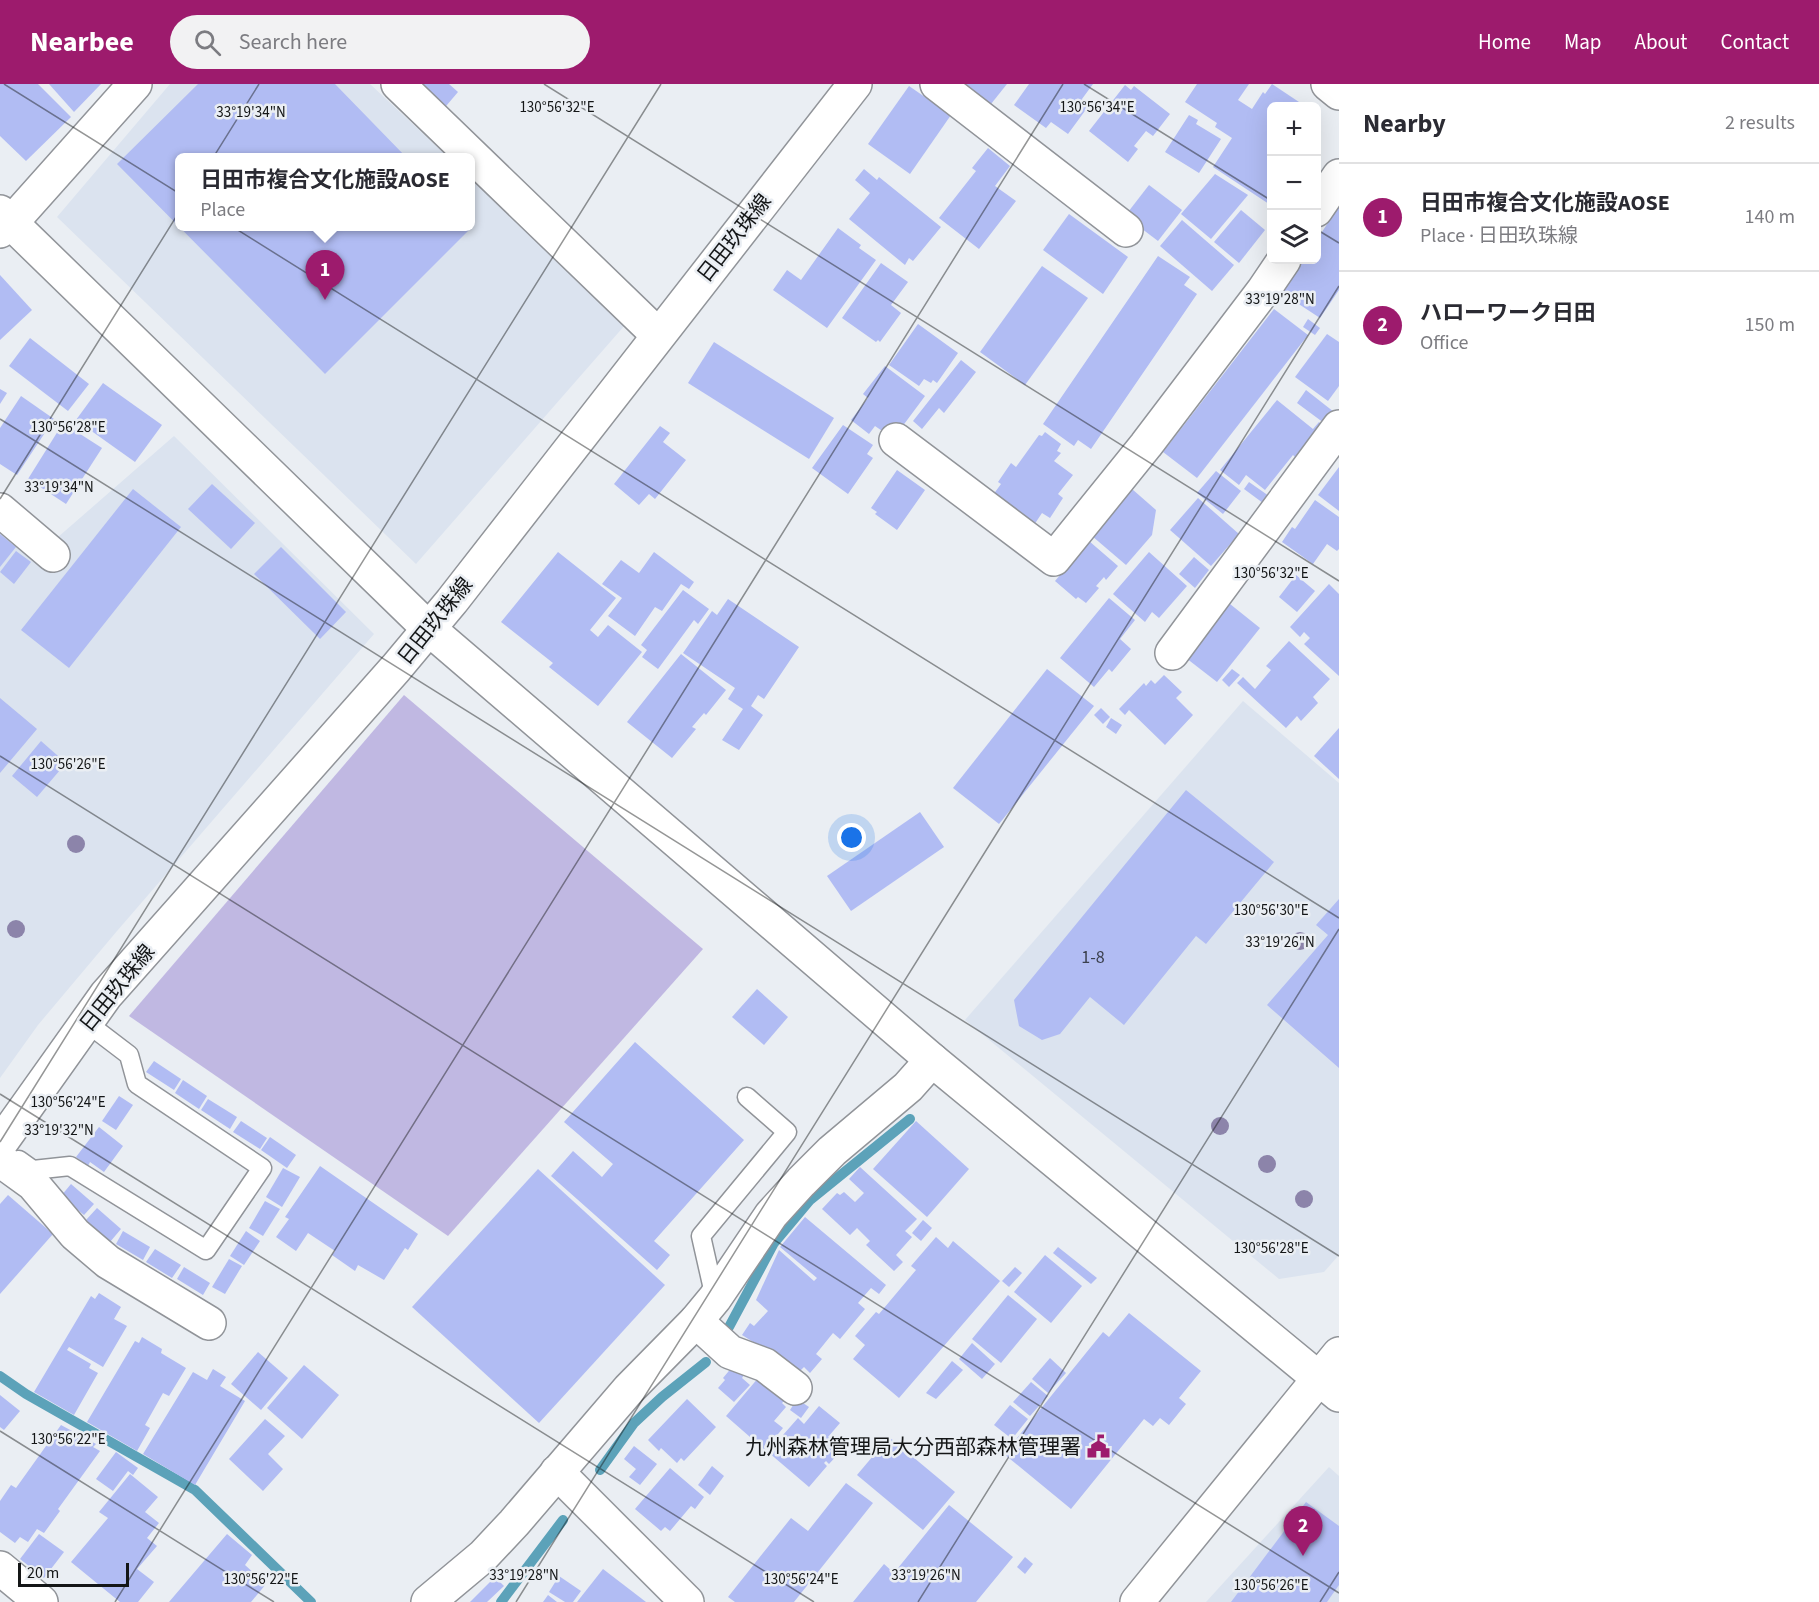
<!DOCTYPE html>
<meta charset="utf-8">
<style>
:root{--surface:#fff;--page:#f2f2f3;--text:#2b2b33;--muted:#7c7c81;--line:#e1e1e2;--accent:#9d1b6d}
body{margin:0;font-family:"Source Sans 3","Noto Sans JP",sans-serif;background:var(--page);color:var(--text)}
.controls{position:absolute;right:18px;top:18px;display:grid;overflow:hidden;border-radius:9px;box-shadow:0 6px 24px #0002}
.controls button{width:54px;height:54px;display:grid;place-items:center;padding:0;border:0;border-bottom:2px solid var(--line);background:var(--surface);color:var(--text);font:30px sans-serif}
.scale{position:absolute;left:18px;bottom:15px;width:111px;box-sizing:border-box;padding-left:6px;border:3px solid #141617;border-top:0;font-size:16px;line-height:21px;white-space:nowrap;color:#141617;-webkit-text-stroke:4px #eaeef3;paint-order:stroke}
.you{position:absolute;left:852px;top:754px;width:21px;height:21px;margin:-15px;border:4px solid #fff;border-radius:50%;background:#1a73e8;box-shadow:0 0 0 9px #1a73e833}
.badge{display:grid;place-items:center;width:39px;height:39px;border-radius:50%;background:var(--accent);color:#fff;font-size:20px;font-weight:700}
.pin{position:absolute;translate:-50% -50px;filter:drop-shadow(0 2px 3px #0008)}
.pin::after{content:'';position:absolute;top:32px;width:21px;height:18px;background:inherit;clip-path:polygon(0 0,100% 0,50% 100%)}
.popup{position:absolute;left:175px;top:69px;width:300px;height:78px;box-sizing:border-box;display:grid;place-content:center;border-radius:9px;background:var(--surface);filter:drop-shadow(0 2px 4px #0005);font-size:20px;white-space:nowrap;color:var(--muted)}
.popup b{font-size:22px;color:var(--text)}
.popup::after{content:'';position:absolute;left:50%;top:100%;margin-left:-12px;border:12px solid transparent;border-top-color:var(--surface)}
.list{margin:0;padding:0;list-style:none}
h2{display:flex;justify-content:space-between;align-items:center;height:78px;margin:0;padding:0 24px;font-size:26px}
h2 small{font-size:20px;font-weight:400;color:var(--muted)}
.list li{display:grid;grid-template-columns:39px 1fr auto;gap:18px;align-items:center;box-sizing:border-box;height:108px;padding:0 24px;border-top:2px solid var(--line)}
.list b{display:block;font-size:22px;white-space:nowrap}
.list p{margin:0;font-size:20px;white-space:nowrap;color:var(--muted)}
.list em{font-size:20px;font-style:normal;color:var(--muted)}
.icon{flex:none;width:33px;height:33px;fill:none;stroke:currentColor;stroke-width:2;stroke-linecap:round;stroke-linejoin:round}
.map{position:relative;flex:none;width:1339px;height:1518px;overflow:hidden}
header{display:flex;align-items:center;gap:36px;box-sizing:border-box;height:84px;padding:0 30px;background:var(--accent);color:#fff}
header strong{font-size:28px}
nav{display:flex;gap:33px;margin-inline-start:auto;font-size:21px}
.search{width:420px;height:54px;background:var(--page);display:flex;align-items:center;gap:15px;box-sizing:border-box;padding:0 21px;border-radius:33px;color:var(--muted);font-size:22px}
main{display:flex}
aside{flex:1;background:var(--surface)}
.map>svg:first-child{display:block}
.built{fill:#dbe3ef}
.green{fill:#c0b8e2}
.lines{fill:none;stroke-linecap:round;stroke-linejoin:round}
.stream{stroke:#5ca2b9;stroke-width:10}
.building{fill:#b1bcf3}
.service-casing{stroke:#919499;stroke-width:21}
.minor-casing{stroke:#919499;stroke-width:36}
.tertiary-casing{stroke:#919499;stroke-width:36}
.primary-casing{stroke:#919499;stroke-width:36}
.service{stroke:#fff;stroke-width:18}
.minor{stroke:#fff;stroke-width:33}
.tertiary{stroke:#fff;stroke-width:33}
.primary{stroke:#fff;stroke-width:33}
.tree{fill:#8c84aa}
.ticks{fill:none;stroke:#141617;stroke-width:1.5;stroke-opacity:0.45}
.labels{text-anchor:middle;stroke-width:5;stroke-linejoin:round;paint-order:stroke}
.number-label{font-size:18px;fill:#3b404e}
.street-label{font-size:21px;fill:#141617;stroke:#eaeef3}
.poi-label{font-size:21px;fill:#141617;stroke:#eaeef3;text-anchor:end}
.ticks-label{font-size:15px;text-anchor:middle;fill:#141617;stroke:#eaeef3;stroke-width:5;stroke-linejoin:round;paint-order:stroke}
</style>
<header>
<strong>Nearbee</strong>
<div class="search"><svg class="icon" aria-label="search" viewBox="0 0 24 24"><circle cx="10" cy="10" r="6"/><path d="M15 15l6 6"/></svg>Search here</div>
<nav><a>Home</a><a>Map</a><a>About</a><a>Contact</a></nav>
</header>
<main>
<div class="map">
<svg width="1339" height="1518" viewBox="0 0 1339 1518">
<rect width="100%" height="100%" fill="#eaeef3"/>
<g class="built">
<path d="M170,0h200l78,73 -268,1v68h290l1,-47 154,146 -209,239 -359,-347z"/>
<path d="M174,352l200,198 -257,297 -79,94 -38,53v-546l34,26z"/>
<path d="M1243,617l96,82v472l-15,17 -45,7 -314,-259z"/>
<path d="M1329,1383l10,9v126h-133z"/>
</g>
<path class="green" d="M404,611l299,254 -255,287 -319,-220z"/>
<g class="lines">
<g class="stream">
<path d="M729,1243l45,-84 36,-43 100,-81"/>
<path d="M0,1292l26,18 169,96 116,112"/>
<path d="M600,1386l34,-47 28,-26 44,-35"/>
<path d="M501,1518l62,-82"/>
</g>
</g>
<g class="building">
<path d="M0,0h38l33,33 -45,44 -26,-25z"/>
<path d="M49,0h52l-27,28z"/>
<path d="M198,0h137l72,74h-227v68h290v-5l4,4 -149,149 -208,-210z"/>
<path d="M410,0h39l9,8 -17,20z"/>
<path d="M966,0h41l-16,20z"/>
<path d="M1029,0h64l-11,15 8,5 -22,30 -17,-12 -5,6 -32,-23z"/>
<path d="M1197,0h52l-11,16 14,9 11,-17 2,2 7,-10 27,18 -3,4h-24v100l-59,-39 19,-29 -17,-11 2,-4 -32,-21z"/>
<path d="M1125,1l6,5 3,-4 36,28 -17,22 -7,-5 -12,15 4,3 -10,13 -39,-31z"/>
<path d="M909,2l42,29 -41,59 -42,-30z"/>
<path d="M1189,31l9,5 -2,4 25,15 -22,34 -34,-21z"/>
<path d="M988,64l22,18 -15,20 21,15 -37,48 -40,-31 37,-47 -4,-3z"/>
<path d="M864,85l13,11 2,-3 62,50 -28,34 -4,-3 -4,7 -56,-46 21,-26 -15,-13z"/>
<path d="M1215,90l33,21 -37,44 -30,-25z"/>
<path d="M1149,101l33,25 -24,31 -33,-25z"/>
<path d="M1339,122v84l-19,28 -38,-25 22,-33h12v-19z"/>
<path d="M1241,126l24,20 -26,33 -25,-21z"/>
<path d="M1069,130l59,43 -25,37 -60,-44z"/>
<path d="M1182,136l52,45 -22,26 -52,-45z"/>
<path d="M838,144l23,17 -2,3 17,12 -49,68 -54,-38 14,-20 14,10z"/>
<path d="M1158,172l32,21 -6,8 13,9 -106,155 -13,-9 -4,6 -31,-22z"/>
<path d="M881,179l27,19 -17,23 10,8 -21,29 -2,-2 -2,2 -34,-24z"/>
<path d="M1042,182l46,32 -63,87 -45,-33z"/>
<path d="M0,191l32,35 -32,30z"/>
<path d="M1274,225l34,26 -111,143 -34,-26z"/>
<path d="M1308,235l12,9 -5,7 -12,-8z"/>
<path d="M918,240l40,29 -21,30 -4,-3 -2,3 -7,-4 -5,7 -30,-21z"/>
<path d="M1327,250l12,8v44l-11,15 -33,-24z"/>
<path d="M30,254l59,46 -21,27 -59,-45z"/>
<path d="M714,258l120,76 -25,41 -121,-76z"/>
<path d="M961,276l15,12 -32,41 -5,-5 -17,21 -9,-8z"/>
<path d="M885,282l40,30 -26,35 -11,4 -13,-9 -6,8 -18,-14 17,-22 -5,-4z"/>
<path d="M103,299l59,42 -27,37 -59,-42z"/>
<path d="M0,305l7,4 -7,11z"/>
<path d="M1306,306l28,22 -10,11 -27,-20z"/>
<path d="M21,312l33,23 -37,56 -17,-11v-36z"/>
<path d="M1277,316l36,29 6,-7 3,3 -26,33 -3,-3 -28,35 -19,-15 -7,10 -19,-15z"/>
<path d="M63,339l39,25 -36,56 -38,-25z"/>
<path d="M843,341l30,20 -6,9 6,4 -25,36 -36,-26z"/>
<path d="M660,342l10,7 -7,9 23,18 -31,39 -6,-5 -10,11 -25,-21z"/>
<path d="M1045,348l16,12 -4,7 4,2 -7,8 19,14 -15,19 5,4 -13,20 -8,-5 -10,15 -42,-29 11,-15 -3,-2 13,-19 5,4 23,-32 3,1z"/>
<path d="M1339,383v44l-21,-16z"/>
<path d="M897,386l28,20 -28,40 -22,-16 2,-2 -6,-4z"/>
<path d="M1216,387l25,20 -18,23 -26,-21z"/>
<path d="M1249,398l20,14 -6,7 -19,-14z"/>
<path d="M212,400l43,39 -24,26 -43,-40z"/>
<path d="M133,405l48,38 -112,141 -48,-38z"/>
<path d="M1132,405l24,21 -4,25 -26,30 -34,-29z"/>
<path d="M1198,414l41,36 -28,32 -41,-36z"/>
<path d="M1315,416l24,17v32l-2,2 -10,-7 -14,20 -31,-22 10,-15 3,2z"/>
<path d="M0,450l16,13 -16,20z"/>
<path d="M1089,457l29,25 -12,14 -2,-3 -8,9 3,2 -13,15 -8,-6 -2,2 -21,-18z"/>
<path d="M281,463l65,65 -26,27 -66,-65z"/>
<path d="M16,467l15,11 -17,22 -14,-12z"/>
<path d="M558,468l58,46 -26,32 8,7 10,-12 34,27 -44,54 -49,-39 4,-4 -52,-41z"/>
<path d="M654,468l40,30 -5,7 -8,-5 -19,27 -7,-4 -20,29 -27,-20 14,-18 -20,-14 19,-24 18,13z"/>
<path d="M1149,468l38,34 -28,32 -7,-6 -7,10 -32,-28z"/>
<path d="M1194,473l15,13 -14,18 -16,-14z"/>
<path d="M1296,491l19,16 -18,21 -18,-15z"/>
<path d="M1329,500l10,10v82l-35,-32 6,-6 -6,-6 -4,5 -10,-10z"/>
<path d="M683,506l26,19 -11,15 -4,-4 -36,49 -16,-12 5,-7 -6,-5z"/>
<path d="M1109,514l26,22 -15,19 11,10 -19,23 -3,-3 -15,18 -34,-29z"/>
<path d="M728,515l71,48 -35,52 -6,-4 -7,11 12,9 -24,35 -17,-10 21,-31 -15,-10 7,-11 -52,-35 29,-42 5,4z"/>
<path d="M1230,520l30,24 -43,54 -31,-24z"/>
<path d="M1289,557l41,38 -17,18 5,6 -17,18 -4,-5 -11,12 -49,-45 6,-6 12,12 16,-19 -5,-4z"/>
<path d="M681,570l45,36 -20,25 -2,-2 -12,14 4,2 -24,29 -45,-36z"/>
<path d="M1047,585l47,37 -95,118 -46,-36z"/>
<path d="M1232,585l8,6 -11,12 -7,-7z"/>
<path d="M1164,591l18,17 -6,6 17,17 -28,30 -36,-35 -4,5 -6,-6 25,-26 2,3 5,-6 4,4z"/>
<path d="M0,614l37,31 -37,44z"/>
<path d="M1101,624l9,9 -7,7 -9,-9z"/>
<path d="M1111,634l11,7 -6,9 -10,-7z"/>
<path d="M1339,644v51l-25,-23z"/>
<path d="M41,657l25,22 -29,34 -25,-21z"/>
<path d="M1186,706l88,72 -68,82 -10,-8 -72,89 -34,-28 -30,37 -18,6 -23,-14 -5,-26z"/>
<path d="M920,728l24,35 -93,64 -24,-35z"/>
<path d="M1339,815v169l-72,-63 61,-70 -12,-10z"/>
<path d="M757,905l31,28 -24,28 -32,-28z"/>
<path d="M635,958l109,98 -90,101 16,14 -13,15 -106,-94 22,-25 29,26 11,-13 -49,-42z"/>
<path d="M154,977l27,18 -7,11 -28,-18z"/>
<path d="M183,996l24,16 -8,13 -24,-16z"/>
<path d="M119,1012l14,9 -17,25 -14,-9z"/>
<path d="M208,1015l29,18 -7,12 -29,-19z"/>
<path d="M241,1037l26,17 -7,11 -27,-17z"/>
<path d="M916,1037l53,48 -42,48 -54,-48z"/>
<path d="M99,1043l24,19 -19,26 -14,-10 -2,4 -12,-9z"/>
<path d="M270,1053l26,18 -9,13 -26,-18z"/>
<path d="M320,1082l98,68 -10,16 -3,-2 -21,32 -26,-15 -3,6 -23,-16 3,-4 -27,-18 -12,18 -20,-14 13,-18 -4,-2z"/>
<path d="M860,1083l57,52 -12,12 7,6 -16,18 7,7 -9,9 -28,-26 4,-4 -13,-13 -7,7 -28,-26 15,-16 3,2 4,-3 11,10 9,-9 -15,-14z"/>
<path d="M283,1084l17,9 -18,30 -16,-10z"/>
<path d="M538,1085l127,116 -126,138 -127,-116z"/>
<path d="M71,1100l23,20 -10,11 -23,-19z"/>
<path d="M8,1111l45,39 -53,60v-90z"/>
<path d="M265,1117l15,8 -17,27 -14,-8z"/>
<path d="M97,1124l24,21 -11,13 -24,-22z"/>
<path d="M805,1133l81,68 -7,9 -8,-6 -13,15 7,6 -25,30 -7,-6 -17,21 6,5 -12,14 -6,-6 -4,4 -58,-36 8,-12 4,3 14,-15 -12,-11 23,-50 35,31 3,-3 -37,-31z"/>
<path d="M923,1136l9,8 -11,13 -9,-8z"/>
<path d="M123,1147l27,16 -7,13 -27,-16z"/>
<path d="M246,1147l14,10 -16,24 -14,-9z"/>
<path d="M936,1153l12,11 5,-7 47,40 -101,117 -46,-39 12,-14 -10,-9 21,-24 3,2 37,-44 -5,-4z"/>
<path d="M1058,1163l39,31 -6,6 -38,-31z"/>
<path d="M155,1165l26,16 -9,13 -26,-16z"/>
<path d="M1045,1171l37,31 -31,37 -37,-31z"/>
<path d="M229,1175l13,7 -17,28 -13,-7z"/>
<path d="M184,1183l26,16 -7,12 -26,-16z"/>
<path d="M1015,1183l7,6 -13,14 -7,-6z"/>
<path d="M99,1209l22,14 -7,12 13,7 -24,41 -34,-20 -2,3 24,14 -2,4 9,5 -24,42 -40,-23 57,-96 4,3z"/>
<path d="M1008,1211l29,24 -36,44 -29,-24z"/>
<path d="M1129,1229l72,58 -22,27 7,6 -17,21 -9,-7 -7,8 -9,-7 -73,90 -67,-55 99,-122 6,5z"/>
<path d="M142,1253l20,12 -1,4 25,15 -17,28 -6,-3 -18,32 5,3 -13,23 -50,-29 48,-81 4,2z"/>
<path d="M972,1259l23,21 -13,15 -23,-20z"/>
<path d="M258,1268l30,26 -27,32 -30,-26z"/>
<path d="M1050,1274l16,15 -18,20 -16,-14z"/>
<path d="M952,1277l11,9 -27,29 -10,-6z"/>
<path d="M304,1281l35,30 -37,44 -35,-31z"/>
<path d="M733,1282l11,9 -2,3 8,7 -16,17 -16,-14 7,-8 -2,-2z"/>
<path d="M213,1285l13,8 -6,9 25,15 -50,84 -52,-31 50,-82 14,8z"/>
<path d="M759,1293l27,22 -4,4 4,4 -12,14 9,7 -18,22 -39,-34z"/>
<path d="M1031,1298l17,14 -18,20 -17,-14z"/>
<path d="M0,1311l20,16 -16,19 -4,-3z"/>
<path d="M687,1315l29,28 -32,34 -3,-3 -4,5 -16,-15 -2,3 -11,-11z"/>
<path d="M797,1315l12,8 -8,11 -11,-8z"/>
<path d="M1010,1321l18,14 -16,20 -18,-14z"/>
<path d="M819,1322l21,17 -12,14 11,10 -2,2 3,3 -11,12 -3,-3 -2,2 3,3 -18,21 -41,-35 30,-34 6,6z"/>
<path d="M265,1335l20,17 -17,18 15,15 -20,22 -34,-32z"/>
<path d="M61,1341l35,19 -3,3 7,4 -42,58 2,2 -16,22 -7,-4 -9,13 -8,-5 -5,6 -15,-11v-31l11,-16 5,3z"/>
<path d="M889,1353l66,55 -32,38 -66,-55z"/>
<path d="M634,1362l23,18 -17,21 -11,-8 7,-8 -12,-10z"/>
<path d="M116,1368l22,16 -5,7 -5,-4 -15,20 -17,-12z"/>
<path d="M712,1382l12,10 -14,19 -12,-10z"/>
<path d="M670,1384l34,29 -9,12 -4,-3 -21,25 -5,-4 -4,4 -26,-22z"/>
<path d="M130,1390l28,23 -13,15 14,11 -12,15 10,8 -20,23 17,13 -16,20h-18l-49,-40 37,-44 -9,-6z"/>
<path d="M846,1399l27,20 -79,99h-59l-7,-5 63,-79 17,13z"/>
<path d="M1306,1418l33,24v59l-12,17h-96z"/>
<path d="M949,1421l64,52 -37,45h-123l31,-38 10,9z"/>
<path d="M39,1450l25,18 -20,26 -24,-19z"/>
<path d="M227,1450l25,21 -7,10 21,19 -15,18h-82z"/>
<path d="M1025,1473l8,7 -8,10 -8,-7z"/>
<path d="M603,1485l43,33h-69z"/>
<path d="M559,1492l22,15 -8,11h-8l-16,-10z"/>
<path d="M495,1493l9,9 -17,16h-17z"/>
<path d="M548,1511l9,7h-14z"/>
</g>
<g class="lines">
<defs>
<g id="service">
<path d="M19,1076l14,10 37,-4 136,84 56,-82 -125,-84 -8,-29 -42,-32"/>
<path d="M715,1214l-14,-62 86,-104 -40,-35"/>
</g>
<g id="minor">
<path d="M398,0l260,251"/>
<path d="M937,0l189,146"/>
<path d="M1328,0l11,9"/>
<path d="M1316,126l23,-34"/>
<path d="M0,147l11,-8 124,-139"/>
<path d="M896,356l158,119 92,-114 117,-154 21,-31"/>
<path d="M0,426l53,45"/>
<path d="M1172,569l167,-226"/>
<path d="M0,1076l33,24 42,50 33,28 101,61"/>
<path d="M696,1237l34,31 35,13 30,23"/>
<path d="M557,1388l130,130"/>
<path d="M0,1484l41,34"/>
<path d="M428,1518l55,-46 31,-33 115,-134 67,-68 19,-23 56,-83 30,-33 31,-31 76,-64 24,-27"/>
<path d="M1137,1518l202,-248"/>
</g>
<path id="tertiary" d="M0,128l428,416 504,432 407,335"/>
<path id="primary" d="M0,1060l106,-149 290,-327 56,-67 403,-517"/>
</defs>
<use href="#service" class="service-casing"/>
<use href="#minor" class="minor-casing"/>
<use href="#tertiary" class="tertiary-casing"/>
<use href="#primary" class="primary-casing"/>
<use href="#service" class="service"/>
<use href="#minor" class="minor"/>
<use href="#tertiary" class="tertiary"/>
<use href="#primary" class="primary"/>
</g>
<g class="tree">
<circle cx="76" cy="760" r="9"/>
<circle cx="16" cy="845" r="9"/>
<circle cx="1300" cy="857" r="9"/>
<circle cx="1220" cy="1042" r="9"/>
<circle cx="1267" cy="1080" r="9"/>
<circle cx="1304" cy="1115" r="9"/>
</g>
<path class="ticks" d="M4,0l1335,834M544,0l795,497M1084,0l188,117M1316,145l23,14M0,335l1339,837M0,415l259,-415M0,672l1339,837M0,1010l814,508M0,1058l661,-1058M0,1347l274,171M115,1518l948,-1518M516,1518l823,-1316M918,1518l421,-673M1320,1518l19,-30"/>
<defs>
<symbol id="civic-bare" viewBox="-9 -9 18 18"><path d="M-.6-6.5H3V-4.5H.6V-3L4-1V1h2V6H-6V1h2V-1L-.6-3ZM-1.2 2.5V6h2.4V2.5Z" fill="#9d1b6d" stroke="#eaeef3" stroke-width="2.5" paint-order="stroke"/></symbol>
</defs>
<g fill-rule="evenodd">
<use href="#civic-bare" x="1082" y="1346" width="33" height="33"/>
</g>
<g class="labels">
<g class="number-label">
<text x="1093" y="879">1-8</text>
</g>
<g class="street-label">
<text transform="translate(734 154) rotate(-52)" y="7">日田玖珠線</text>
<text transform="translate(435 537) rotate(-51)" y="7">日田玖珠線</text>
<text transform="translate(117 904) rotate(-51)" y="7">日田玖珠線</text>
</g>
<g class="poi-label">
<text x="1081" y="1370">九州森林管理局大分西部森林管理署</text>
</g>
</g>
<g class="ticks-label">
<text x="557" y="28">130°56'32"E</text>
<text x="1097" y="28">130°56'34"E</text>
<text x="251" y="33">33°19'34"N</text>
<text x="1280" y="220">33°19'28"N</text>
<text x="68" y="348">130°56'28"E</text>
<text x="59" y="408">33°19'34"N</text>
<text x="1271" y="494">130°56'32"E</text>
<text x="68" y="685">130°56'26"E</text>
<text x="1271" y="831">130°56'30"E</text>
<text x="1280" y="863">33°19'26"N</text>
<text x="68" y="1023">130°56'24"E</text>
<text x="59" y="1051">33°19'32"N</text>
<text x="1271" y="1169">130°56'28"E</text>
<text x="68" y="1360">130°56'22"E</text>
<text x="524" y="1496">33°19'28"N</text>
<text x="926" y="1496">33°19'26"N</text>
<text x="261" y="1500">130°56'22"E</text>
<text x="801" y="1500">130°56'24"E</text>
<text x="1271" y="1506">130°56'26"E</text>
</g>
</svg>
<div class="controls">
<button>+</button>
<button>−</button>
<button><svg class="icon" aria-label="layers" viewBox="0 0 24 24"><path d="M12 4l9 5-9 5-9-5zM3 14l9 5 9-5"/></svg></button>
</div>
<div class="scale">20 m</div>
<div class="you"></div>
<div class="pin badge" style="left:325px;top:216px">1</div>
<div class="popup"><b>日田市複合文化施設AOSE</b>Place</div>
<div class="pin badge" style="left:1303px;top:1472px">2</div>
</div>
<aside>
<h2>Nearby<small>2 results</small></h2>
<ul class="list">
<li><span class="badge">1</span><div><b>日田市複合文化施設AOSE</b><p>Place · 日田玖珠線</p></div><em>140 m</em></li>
<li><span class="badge">2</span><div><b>ハローワーク日田</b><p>Office</p></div><em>150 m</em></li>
</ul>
</aside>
</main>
